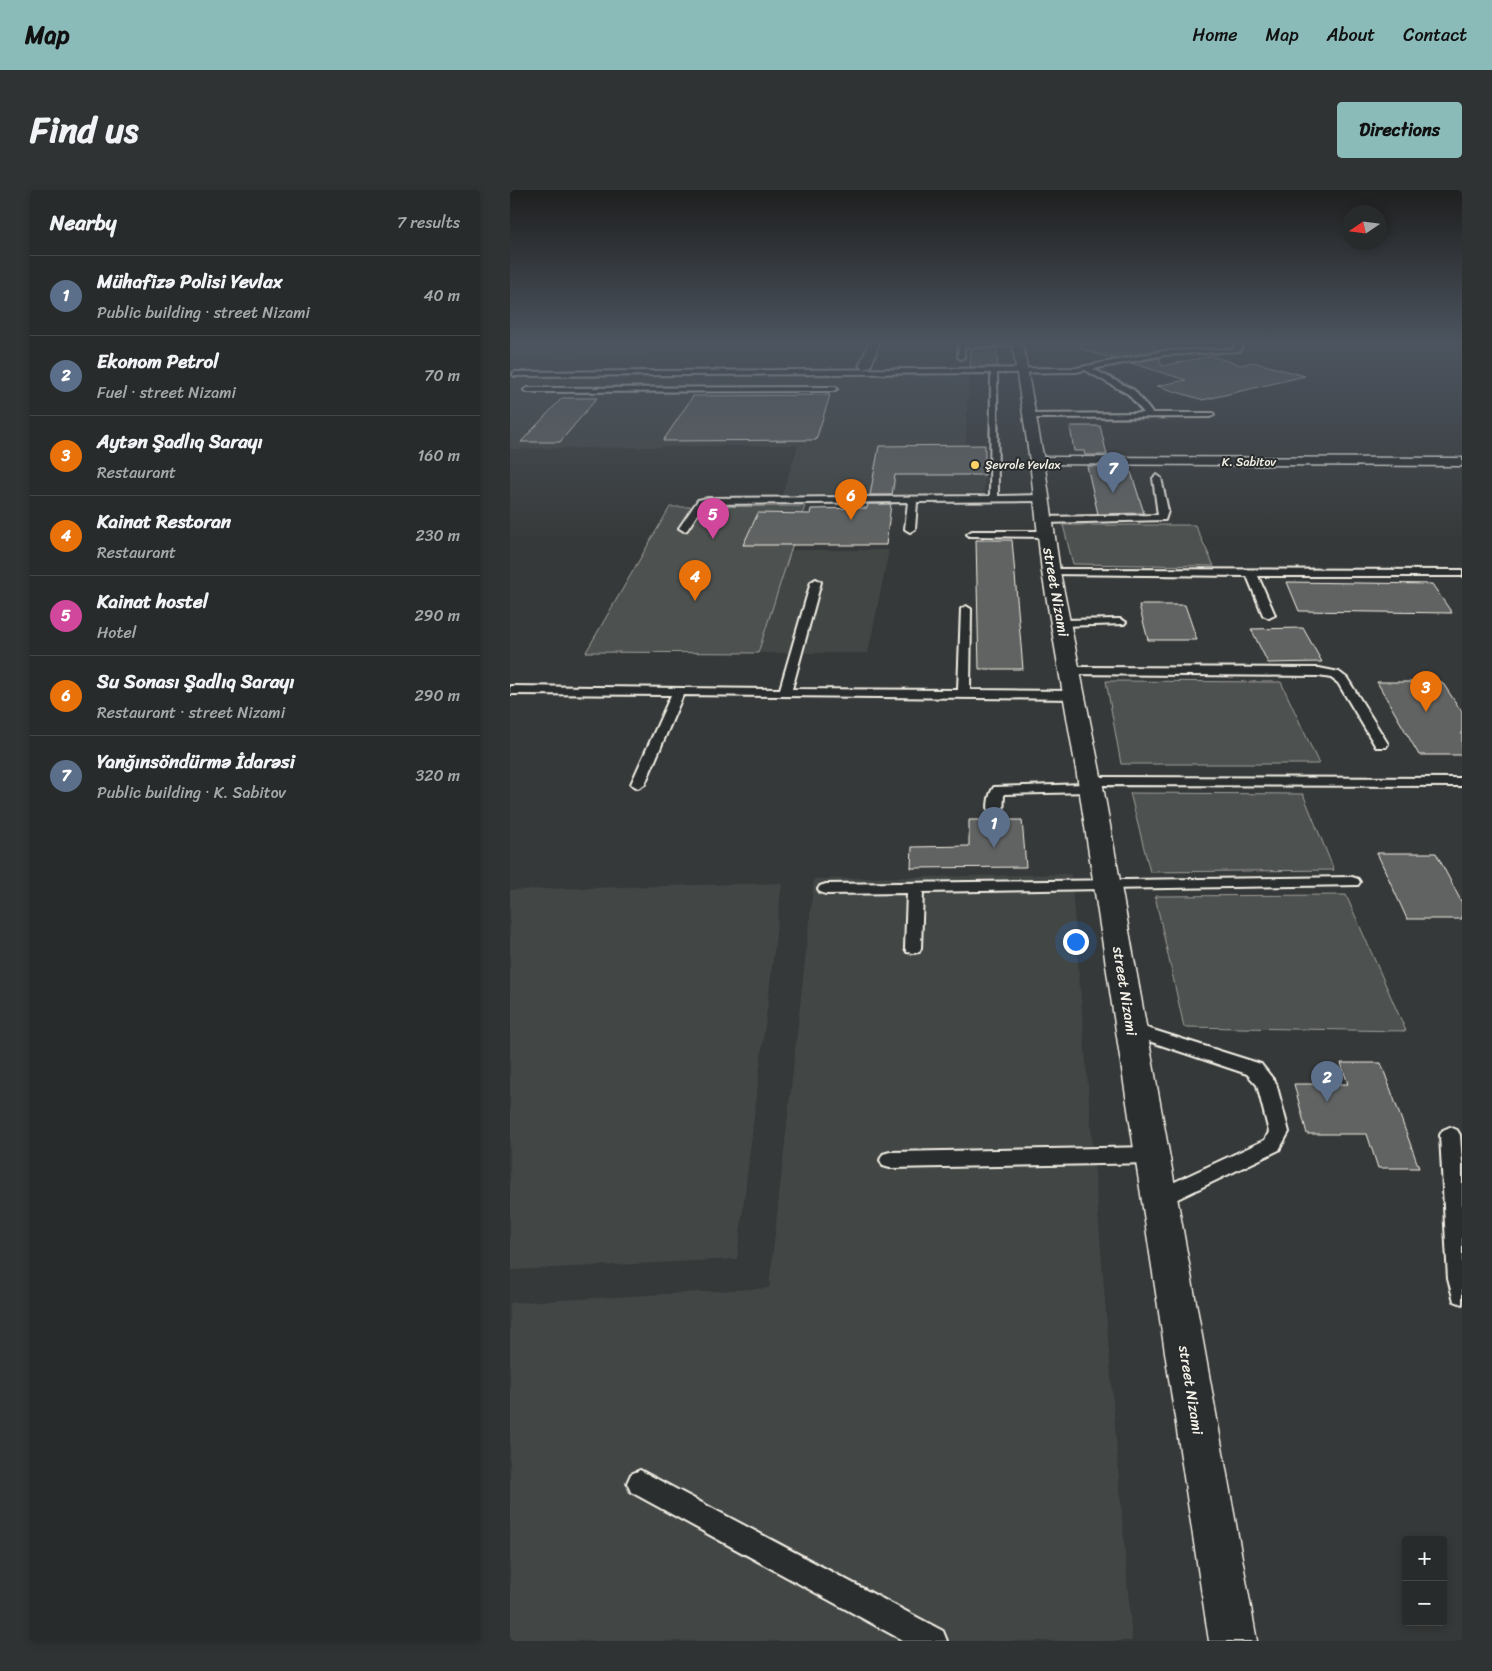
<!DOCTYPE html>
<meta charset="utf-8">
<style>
:root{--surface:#282b2b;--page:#303333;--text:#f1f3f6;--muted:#a5a7a9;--line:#444747;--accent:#8bbbb9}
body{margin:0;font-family:Sriracha,sans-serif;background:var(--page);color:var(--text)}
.controls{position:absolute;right:15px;bottom:15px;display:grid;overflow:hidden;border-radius:5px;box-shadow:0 2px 8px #0003}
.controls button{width:45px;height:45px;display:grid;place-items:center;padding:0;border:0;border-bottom:1px solid var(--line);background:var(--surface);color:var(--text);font:25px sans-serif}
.compass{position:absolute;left:832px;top:15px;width:45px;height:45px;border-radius:50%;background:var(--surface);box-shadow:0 2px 8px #0003;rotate:257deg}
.you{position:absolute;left:565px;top:751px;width:18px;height:18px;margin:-12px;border:4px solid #fff;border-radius:50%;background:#1a73e8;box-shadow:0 0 0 8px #1a73e833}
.badge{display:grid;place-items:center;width:32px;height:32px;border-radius:50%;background:var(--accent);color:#fff;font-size:16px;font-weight:700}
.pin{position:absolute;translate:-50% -41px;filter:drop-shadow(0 1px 2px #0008)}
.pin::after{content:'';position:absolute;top:26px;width:18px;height:15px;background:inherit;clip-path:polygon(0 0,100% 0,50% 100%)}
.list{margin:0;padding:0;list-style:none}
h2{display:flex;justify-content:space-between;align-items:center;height:65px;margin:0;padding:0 20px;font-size:21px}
h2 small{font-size:16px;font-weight:400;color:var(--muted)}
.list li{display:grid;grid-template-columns:32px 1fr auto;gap:15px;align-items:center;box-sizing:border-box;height:80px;padding:0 20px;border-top:1px solid var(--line)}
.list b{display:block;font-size:19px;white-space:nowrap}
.list p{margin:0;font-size:16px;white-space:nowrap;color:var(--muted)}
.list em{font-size:16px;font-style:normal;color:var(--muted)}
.map{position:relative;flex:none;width:952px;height:1451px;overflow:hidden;border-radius:5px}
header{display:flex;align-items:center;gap:30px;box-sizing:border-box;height:70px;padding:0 25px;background:var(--accent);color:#111}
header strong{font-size:24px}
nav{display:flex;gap:28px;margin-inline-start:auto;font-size:18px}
.intro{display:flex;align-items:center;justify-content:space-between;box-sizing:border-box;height:120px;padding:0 30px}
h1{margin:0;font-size:35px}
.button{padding:12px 22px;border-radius:5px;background:var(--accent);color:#111;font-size:18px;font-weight:700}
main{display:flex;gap:30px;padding:0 30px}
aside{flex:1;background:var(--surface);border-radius:5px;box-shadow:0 2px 8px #0003}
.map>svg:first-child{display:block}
.built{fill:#434645}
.green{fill:#4e514f;stroke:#a1a19c}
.building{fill:#616362;stroke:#f4f1e8}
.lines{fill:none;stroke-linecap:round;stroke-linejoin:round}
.service-casing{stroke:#f4f1e8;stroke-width:4}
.minor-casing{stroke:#f4f1e8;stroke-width:3}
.tertiary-casing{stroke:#f4f1e8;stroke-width:3}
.secondary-casing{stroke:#f4f1e8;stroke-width:3}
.service{fill:#2a2d2e;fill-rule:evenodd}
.minor{fill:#2a2d2e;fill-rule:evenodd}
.tertiary{fill:#2a2d2e;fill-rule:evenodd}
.secondary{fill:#2a2d2e;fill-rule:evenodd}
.poi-dot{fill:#ffd166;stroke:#2a2d2e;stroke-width:2}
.labels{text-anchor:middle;stroke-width:4;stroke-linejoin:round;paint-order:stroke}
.far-street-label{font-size:12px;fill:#f4f1e8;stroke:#2a2d2e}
.far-poi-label{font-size:12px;fill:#f4f1e8;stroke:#2a2d2e;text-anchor:start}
.street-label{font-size:15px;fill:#f4f1e8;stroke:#2a2d2e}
</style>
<header>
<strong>Map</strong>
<nav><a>Home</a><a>Map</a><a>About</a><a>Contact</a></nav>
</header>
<div class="intro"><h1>Find us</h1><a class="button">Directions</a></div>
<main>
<aside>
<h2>Nearby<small>7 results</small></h2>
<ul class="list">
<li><span class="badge" style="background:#5c6f8a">1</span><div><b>Mühafizə Polisi Yevlax</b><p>Public building · street Nizami</p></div><em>40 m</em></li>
<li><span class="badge" style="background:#5c6f8a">2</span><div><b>Ekonom Petrol</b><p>Fuel · street Nizami</p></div><em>70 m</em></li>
<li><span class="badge" style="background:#e8710a">3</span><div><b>Aytən Şadlıq Sarayı</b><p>Restaurant</p></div><em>160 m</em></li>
<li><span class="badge" style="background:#e8710a">4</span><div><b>Kainat Restoran</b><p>Restaurant</p></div><em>230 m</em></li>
<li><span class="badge" style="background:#d1479c">5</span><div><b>Kainat hostel</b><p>Hotel</p></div><em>290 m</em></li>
<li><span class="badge" style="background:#e8710a">6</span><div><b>Su Sonası Şadlıq Sarayı</b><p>Restaurant · street Nizami</p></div><em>290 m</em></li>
<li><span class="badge" style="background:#5c6f8a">7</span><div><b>Yanğınsöndürmə İdarəsi</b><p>Public building · K. Sabitov</p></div><em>320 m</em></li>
</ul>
</aside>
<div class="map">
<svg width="952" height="1451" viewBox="0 0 952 1451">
<rect width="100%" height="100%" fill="#363939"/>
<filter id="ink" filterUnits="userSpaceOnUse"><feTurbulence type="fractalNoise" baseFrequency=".02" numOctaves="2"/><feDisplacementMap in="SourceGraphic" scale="10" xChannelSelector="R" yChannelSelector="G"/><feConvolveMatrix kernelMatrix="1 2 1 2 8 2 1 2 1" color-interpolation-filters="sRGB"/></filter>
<g filter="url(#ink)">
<g class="built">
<path d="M0,151h150l-15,15 -135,3z"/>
<path d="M459,184l-5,102h21l-1,17 -202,2 16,-50 -288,4v-73z"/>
<path d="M281,360h98l-21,103h-110z"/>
<path d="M561,684l61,767h-622v-338l259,-15 45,-409z"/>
<path d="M272,693l-45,376 -227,11v-380z"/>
</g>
<g class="green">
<path d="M295,316l-47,147 -172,-1 84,-145z"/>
<path d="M553,335h132l19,41 -141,-2z"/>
<path d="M596,491l175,1 38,82h-198z"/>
<path d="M620,603l173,1 31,76 -184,2z"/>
<path d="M836,705l60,136 -222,-4 -29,-131z"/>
</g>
<g class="building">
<path d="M572,153h70l4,8 -42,8 -33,-10z"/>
<path d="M487,158l1,19h-28l1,-18z"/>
<path d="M701,166l30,9 12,-3 52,14 -102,24 -46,-14 29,-6 -55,-17 28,-5 3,8z"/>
<path d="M320,205l-14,45 -153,1 30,-45z"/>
<path d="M52,208h35l-37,44h-39z"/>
<path d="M560,236h30l7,29h-22l-1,-4h-10z"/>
<path d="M475,255v30h-90l-3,20h-22l9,-49z"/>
<path d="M577,276h23l2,6h19l13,41 -46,1z"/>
<path d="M358,314h23l-5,41h-143l15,-32 52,1 1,-5 56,-1z"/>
<path d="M466,350h36l11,129h-44z"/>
<path d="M777,392l145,2 20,29 -153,-2z"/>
<path d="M629,415h46l12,35h-49z"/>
<path d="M793,438l19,34 -54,1 -17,-34z"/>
<path d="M867,492h65l20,30v43h-43z"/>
<path d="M459,630h53l4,47 -115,1 1,-21 57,-1z"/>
<path d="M867,663h59l26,50v16h-55z"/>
<path d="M831,873h40l38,105h-41l-11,-34h-60l-13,-50h54z"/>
</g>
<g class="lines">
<defs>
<g id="service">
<path d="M723,151h6l3,6 -2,4 -76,4 -71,14 41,21 18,23h61l1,2 -4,2 -181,1h-3v-4l118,-1 -16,-19 -43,-24 -9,2 -79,1 1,123 44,-1 4,3 -4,3 -125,1 -2,27 -5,3 -5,-3 3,-27 -200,2h-4l-17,26 -3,1 -5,-3 19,-28 10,-2 282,-2 1,-123 -476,3 -3,-2 3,-2 561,-4 88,-17 71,-2z"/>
<path d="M507,152l2,1v2l-55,2v10l-3,2 -3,-2 1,-13z"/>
<path d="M326,197l1,2 -4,2 -305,1 -4,-2 4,-2z"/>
<path d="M647,285l4,3 7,33 -3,9 -121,3 -5,-3 5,-3 114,-2 -5,-37z"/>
<path d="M462,341h74l5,3 -5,3 -77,-1 -2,-2z"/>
<path d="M541,379l411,1v6h-204l17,39 -6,3 -6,-3 -16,-39 -200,-2 -1,-2 1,-2z"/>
<path d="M306,389l5,3 -29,107 166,1 3,-81 5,-3 5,3 -1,81 105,1 6,4 -6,4 -392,-4 -38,89 -7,4 -7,-4 40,-89 -161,-1v-8l270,3 31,-107z"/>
<path d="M610,429l6,3 -2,2 -62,2 -6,-3 6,-3z"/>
<path d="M561,477l248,1 20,4 8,6 41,66 -2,3h-10l-38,-64 -7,-5 -12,-2 -252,-2 -2,-3z"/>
<path d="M580,587l372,1v8l-366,-1 2,3 -2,3 -5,1 -87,2 -1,22 -2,3h-10c-5,-9 -3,-24 3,-32l91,-3 -2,-3 2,-3z"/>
<path d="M842,687l6,2 2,3 -2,3 -435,7 -2,56 -2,4 -6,1 -6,-1 -2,-4 2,-55 -81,1 -6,-2 -2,-3 2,-3 6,-2z"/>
<path d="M621,833l130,41 15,19 13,49 -10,18 -112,54 -7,2 -7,-2 -4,-6 4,-6 112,-52 4,-8 -12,-47 -10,-11 -122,-41 -3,-4 3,-4z"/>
<path d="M940,937l7,3 3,5 2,28v141l-8,-3 -6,-22 -8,-144 3,-5z"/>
<path d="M642,957l7,2 3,6 -3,6 -7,2 -262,5 -7,-2 -3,-6 3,-6 7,-2z"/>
<path d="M130,1280l303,161 4,10h-43l-273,-149 -4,-9 4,-9z"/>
</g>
<path id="minor" d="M360,151h10l-9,25 -6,3 -6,-3z"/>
<path id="tertiary" d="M527,267l425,1v8l-430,-2 -2,-3 2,-3z"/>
<path id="secondary" d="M502,151h10l22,120 16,111 42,209 155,860h-48l-131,-860 -36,-209 -12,-111z"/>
</defs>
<use href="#service" class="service-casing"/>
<use href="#minor" class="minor-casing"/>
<use href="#tertiary" class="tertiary-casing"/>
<use href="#secondary" class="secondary-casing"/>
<use href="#service" class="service"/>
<use href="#minor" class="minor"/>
<use href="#tertiary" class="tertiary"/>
<use href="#secondary" class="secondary"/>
</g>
</g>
<linearGradient id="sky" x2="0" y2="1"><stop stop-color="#1e1f1f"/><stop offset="0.43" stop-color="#4c545f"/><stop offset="1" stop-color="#4c545f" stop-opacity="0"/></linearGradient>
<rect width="952" height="354" fill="url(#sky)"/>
<circle class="poi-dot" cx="465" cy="275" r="5"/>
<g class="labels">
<g class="far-street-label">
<text x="739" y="276">K. Sabitov</text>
</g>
<g class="far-poi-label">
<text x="475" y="279">Şevrole Yevlax</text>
</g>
<g class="street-label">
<text transform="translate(546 402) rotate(80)" y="5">street Nizami</text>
<text transform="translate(615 801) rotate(81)" y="5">street Nizami</text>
<text transform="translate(681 1200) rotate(81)" y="5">street Nizami</text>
</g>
</g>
</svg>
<div class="controls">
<button>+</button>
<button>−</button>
</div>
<svg class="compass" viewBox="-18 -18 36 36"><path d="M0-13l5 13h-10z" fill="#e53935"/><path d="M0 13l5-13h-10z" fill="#a5a7a9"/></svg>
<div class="you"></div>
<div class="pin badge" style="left:484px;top:658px;background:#5c6f8a">1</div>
<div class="pin badge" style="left:817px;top:912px;background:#5c6f8a">2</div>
<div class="pin badge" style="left:916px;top:522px;background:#e8710a">3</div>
<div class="pin badge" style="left:185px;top:411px;background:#e8710a">4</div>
<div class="pin badge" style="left:203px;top:349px;background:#d1479c">5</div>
<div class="pin badge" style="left:341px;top:330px;background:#e8710a">6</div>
<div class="pin badge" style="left:603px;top:303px;background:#5c6f8a">7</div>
</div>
</main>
